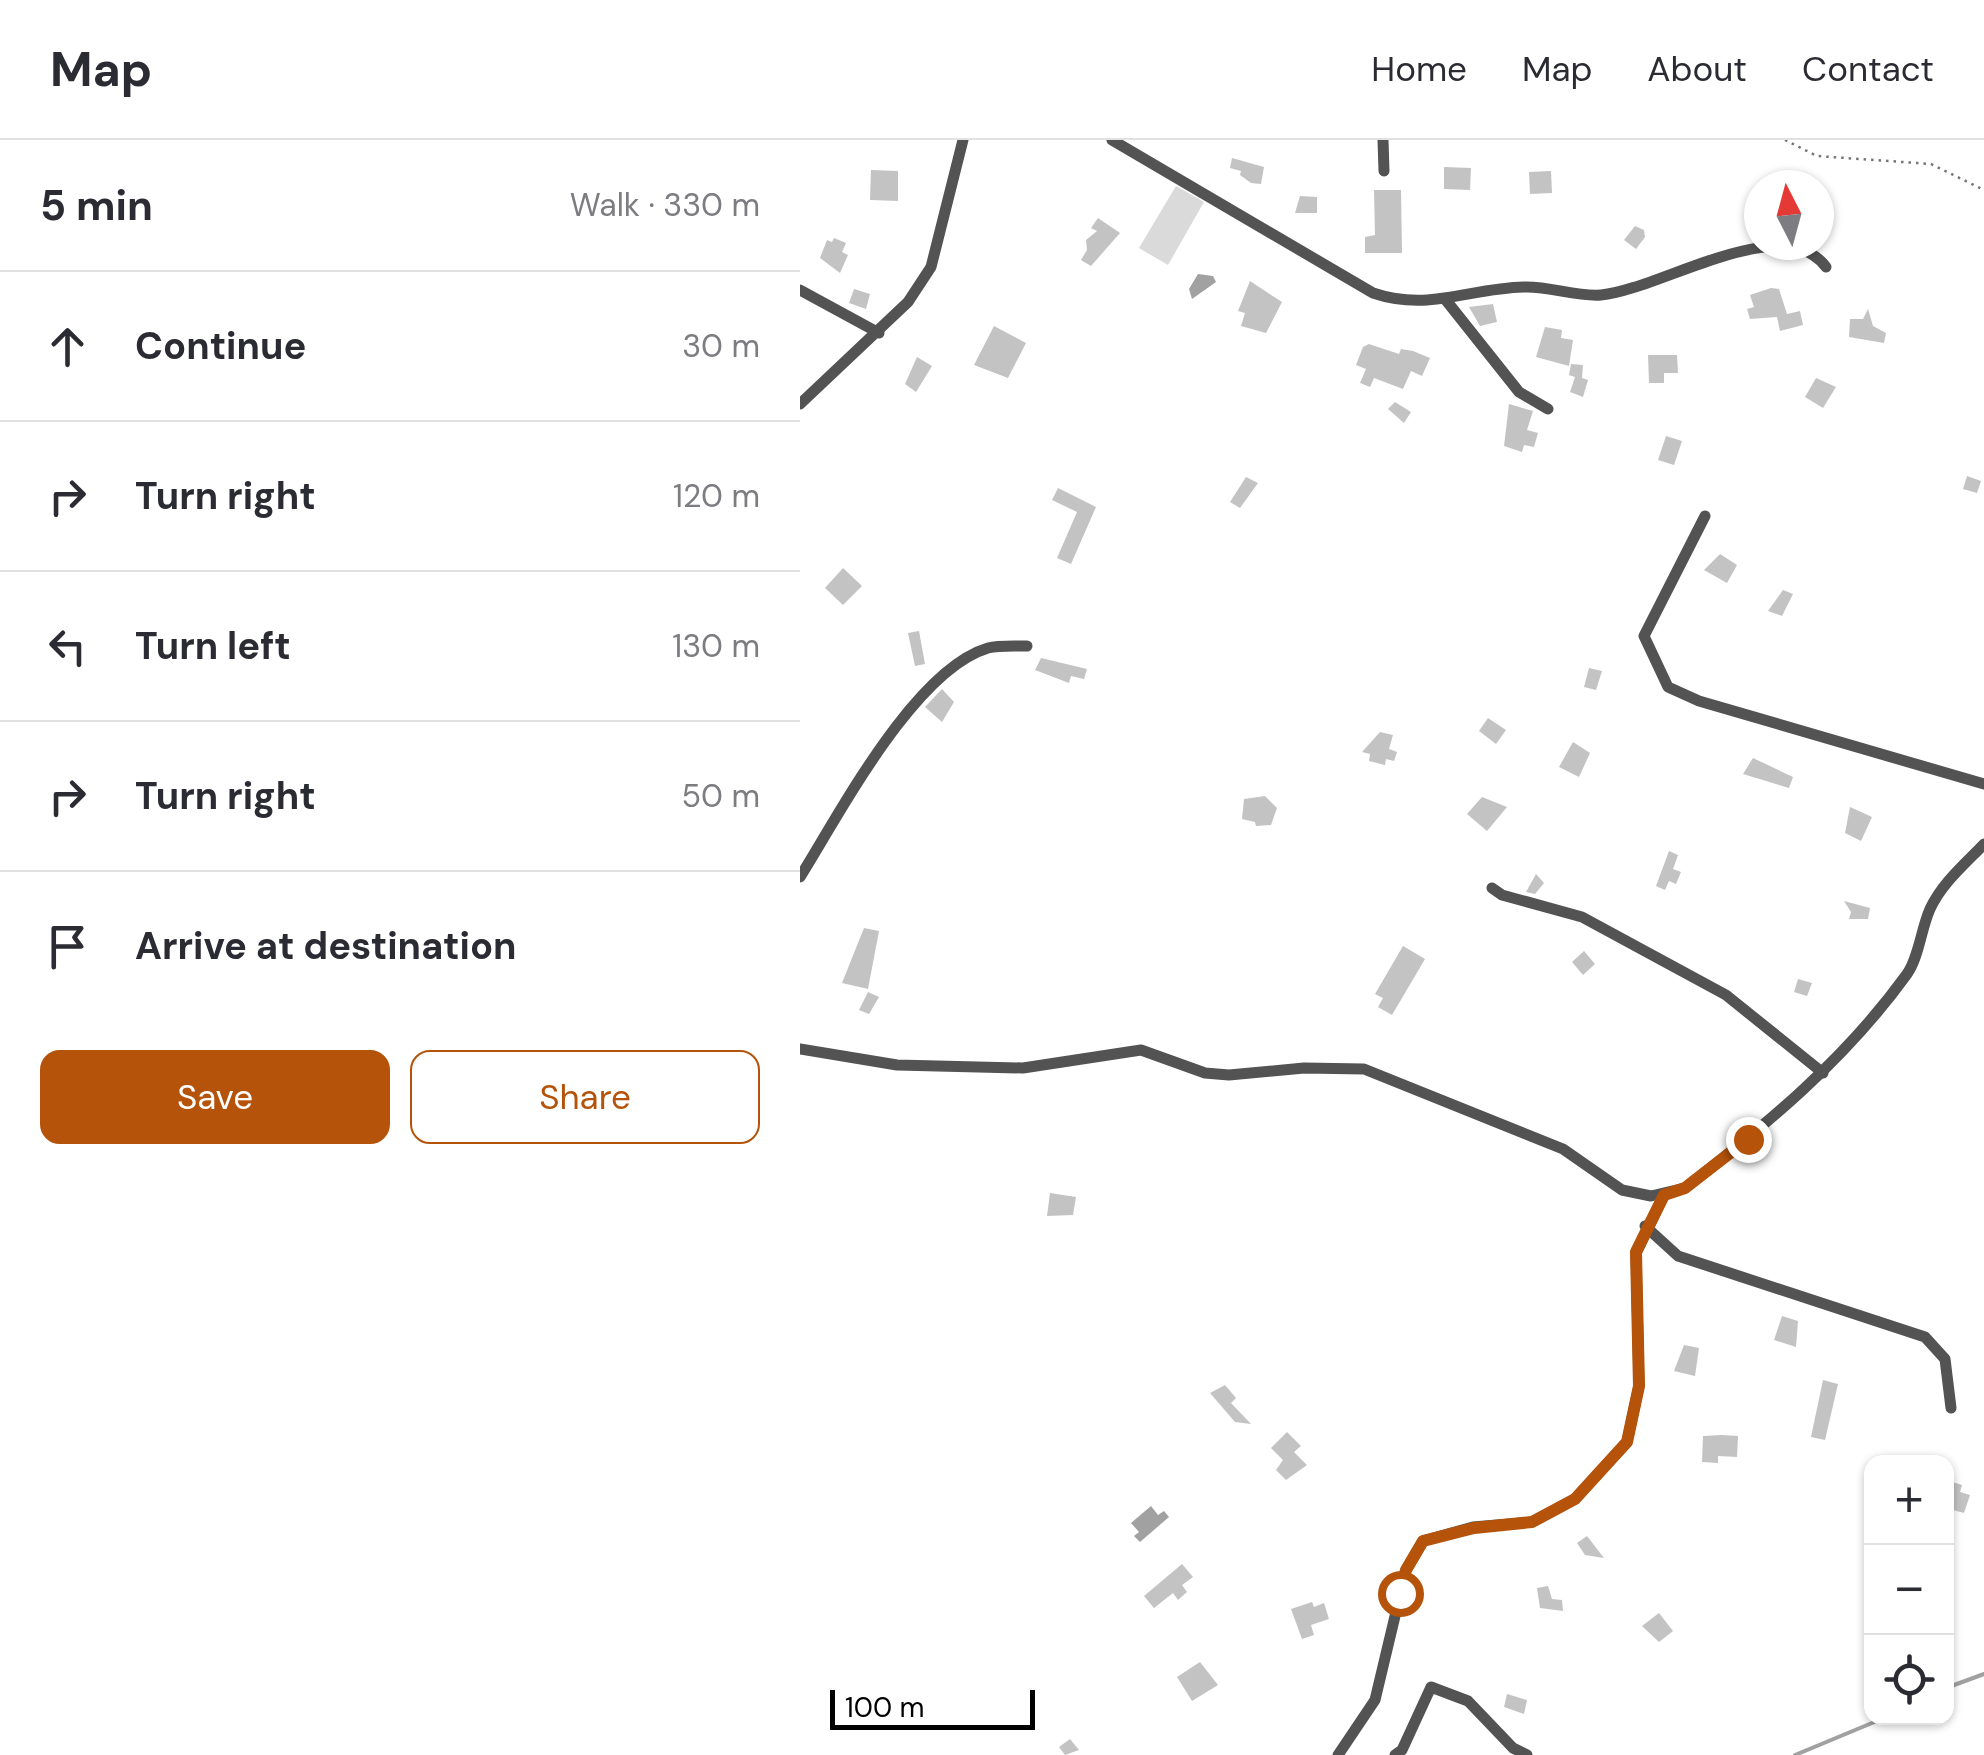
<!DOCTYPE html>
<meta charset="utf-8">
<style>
:root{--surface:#fff;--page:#f7f7f7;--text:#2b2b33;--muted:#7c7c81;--line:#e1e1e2;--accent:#b45309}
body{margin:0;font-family:"DM Sans",sans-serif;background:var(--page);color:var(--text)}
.controls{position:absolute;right:30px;bottom:30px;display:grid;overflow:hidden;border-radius:20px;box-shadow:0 2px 8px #0004}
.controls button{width:90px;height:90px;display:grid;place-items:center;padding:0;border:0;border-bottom:2px solid var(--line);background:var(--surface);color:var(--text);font:50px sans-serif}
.compass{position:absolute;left:944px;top:30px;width:90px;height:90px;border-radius:50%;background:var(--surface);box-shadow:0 2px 8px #0004;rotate:354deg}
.scale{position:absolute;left:30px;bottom:25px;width:205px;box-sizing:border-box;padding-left:10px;border:5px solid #000;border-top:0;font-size:28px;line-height:35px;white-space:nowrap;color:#000;-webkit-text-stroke:8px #fff;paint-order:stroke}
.stop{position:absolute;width:30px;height:30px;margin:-22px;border:8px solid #b45309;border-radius:50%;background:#fff}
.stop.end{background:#b45309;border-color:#fff;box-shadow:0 2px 10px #0008}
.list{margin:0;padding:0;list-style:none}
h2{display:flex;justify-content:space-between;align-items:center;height:130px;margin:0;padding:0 40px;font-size:42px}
h2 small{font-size:32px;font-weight:400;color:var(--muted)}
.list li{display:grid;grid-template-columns:65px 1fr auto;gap:30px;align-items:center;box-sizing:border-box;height:150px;padding:0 40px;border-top:2px solid var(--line)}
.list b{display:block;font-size:38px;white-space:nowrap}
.list em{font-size:32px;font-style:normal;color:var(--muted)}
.actions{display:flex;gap:20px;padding:30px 40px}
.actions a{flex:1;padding:22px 0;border:2px solid var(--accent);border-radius:20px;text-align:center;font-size:35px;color:var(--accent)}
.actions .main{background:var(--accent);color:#fff}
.icon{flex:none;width:55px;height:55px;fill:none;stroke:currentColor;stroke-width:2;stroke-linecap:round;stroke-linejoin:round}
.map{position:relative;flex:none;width:1184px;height:1615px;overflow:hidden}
header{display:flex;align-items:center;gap:60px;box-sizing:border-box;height:140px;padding:0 50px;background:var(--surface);border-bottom:2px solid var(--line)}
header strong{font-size:48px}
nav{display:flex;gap:55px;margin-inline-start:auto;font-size:35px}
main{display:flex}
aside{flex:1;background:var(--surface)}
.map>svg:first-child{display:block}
.green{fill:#dadada}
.water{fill:#a1a1a1}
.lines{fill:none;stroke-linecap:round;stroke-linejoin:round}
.stream{stroke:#a1a1a1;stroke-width:4}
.building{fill:#c3c3c3}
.path{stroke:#757575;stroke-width:2.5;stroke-dasharray:2.5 5;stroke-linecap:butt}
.minor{stroke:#535353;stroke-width:11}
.route{stroke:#b45309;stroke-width:12}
</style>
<header>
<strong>Map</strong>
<nav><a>Home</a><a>Map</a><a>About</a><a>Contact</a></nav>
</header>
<main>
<aside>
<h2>5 min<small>Walk · 330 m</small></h2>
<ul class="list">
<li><svg class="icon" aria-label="ahead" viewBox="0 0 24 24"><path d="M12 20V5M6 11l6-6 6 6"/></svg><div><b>Continue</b></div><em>30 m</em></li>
<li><svg class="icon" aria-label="right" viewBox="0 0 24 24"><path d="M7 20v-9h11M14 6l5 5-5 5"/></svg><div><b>Turn right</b></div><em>120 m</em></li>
<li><svg class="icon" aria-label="left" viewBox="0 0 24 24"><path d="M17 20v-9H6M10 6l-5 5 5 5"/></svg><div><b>Turn left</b></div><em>130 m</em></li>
<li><svg class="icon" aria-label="right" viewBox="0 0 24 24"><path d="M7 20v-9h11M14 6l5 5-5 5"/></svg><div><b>Turn right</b></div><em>50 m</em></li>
<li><svg class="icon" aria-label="arrive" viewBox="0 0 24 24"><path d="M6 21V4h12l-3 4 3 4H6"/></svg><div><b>Arrive at destination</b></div></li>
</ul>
<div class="actions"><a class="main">Save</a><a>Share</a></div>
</aside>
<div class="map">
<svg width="1184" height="1615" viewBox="0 0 1184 1615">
<rect width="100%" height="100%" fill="#fff"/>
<path class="green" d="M376,46l28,16 -36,63 -29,-17z"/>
<g class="water">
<path d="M398,134l15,2 3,6 -24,17 -3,-10z"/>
<path d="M351,1366l7,9 6,-4 5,6 -29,25 -6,-6 5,-4 -8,-9z"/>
</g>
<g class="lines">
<g class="stream">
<path d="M1146,1548l38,-14"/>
<path d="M995,1615l89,-37"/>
</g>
</g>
<g class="building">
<path d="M432,18l32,9 -3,17 -10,-1 -11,-8 1,-4 -11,-3z"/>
<path d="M644,27l27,1 -1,22 -26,-1z"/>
<path d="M71,30l27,1v30l-28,-1z"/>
<path d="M751,31l1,22 -22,1 -1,-22z"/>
<path d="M574,50h27l1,63h-37v-16l10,-2z"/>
<path d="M500,56l17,1v16h-22z"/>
<path d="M298,78l22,15 -29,33 -10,-6 6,-10 -1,-10 11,-9 -6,-3z"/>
<path d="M835,86l9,4 1,7 -9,12 -12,-9z"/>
<path d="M34,98l12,5 -4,9 6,3 -8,18 -20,-15 7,-18 5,2z"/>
<path d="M450,141l32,21 -16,31 -25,-7 4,-13 -7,-2z"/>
<path d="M971,148l8,1 8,25 13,-3 3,14 -23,6 -3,-14 -27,2 -3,-10 7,-2 -4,-12z"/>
<path d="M54,149l16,5 -4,15 -17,-6z"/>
<path d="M693,164l4,18 -17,4 -11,-19z"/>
<path d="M1068,169l5,17 13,7 -2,10 -35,-6 1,-18h13z"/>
<path d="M194,186l32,17 -18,35 -34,-13z"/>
<path d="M745,187l17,3 -1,8 12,2 -4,26 -33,-9z"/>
<path d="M569,204l30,10 2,-5 12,2 17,7 -8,18 -11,-5 -8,18 -29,-11 -4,9 -10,-4 6,-14 -10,-4 7,-18z"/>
<path d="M848,215h29l1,18h-14v10h-15z"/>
<path d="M117,217l15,9 -16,26 -11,-8z"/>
<path d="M771,224l12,1 -1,13 6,2 -5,17 -13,-5 5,-15 -6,-2z"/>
<path d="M1016,238l20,9 -13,21 -18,-11z"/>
<path d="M595,262l16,10 -7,11 -16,-14z"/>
<path d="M709,264l24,7 -6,19 11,3 -4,14 -10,-2 -2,7 -18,-6z"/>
<path d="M866,296l16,5 -8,24 -16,-5z"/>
<path d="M1167,336l14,5 -4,12 -14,-4z"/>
<path d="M446,337l12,6 -18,25 -10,-6z"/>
<path d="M258,348l38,19 -25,57 -14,-6 20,-46 -25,-12z"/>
<path d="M920,414l17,11 -10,18 -23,-13z"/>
<path d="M43,428l19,18 -19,19 -18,-17z"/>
<path d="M983,450l10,4 -11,22 -14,-5z"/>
<path d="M119,491l6,33 -10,2 -7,-33z"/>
<path d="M241,518l46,11 -3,10 -13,-3 -2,7 -34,-13z"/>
<path d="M789,528l13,3 -6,19 -12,-3z"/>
<path d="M142,549l12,13 -12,20 -17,-15z"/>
<path d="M688,578l18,12 -10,14 -17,-13z"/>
<path d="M580,592l13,3 -4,14 8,3 -3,9 -8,-2 -1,6 -16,-4 1,-7 -8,-2z"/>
<path d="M773,602l17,11 -11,24 -20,-10z"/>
<path d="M953,618l40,19 -4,11 -46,-14z"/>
<path d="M465,656l12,12 -6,17 -15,1 -1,-4 -13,-3 2,-20z"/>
<path d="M682,657l25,10 -20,24 -20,-17z"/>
<path d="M1050,667l22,10 -11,24 -16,-8z"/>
<path d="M869,711l9,4 -5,14 8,3 -5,12 -7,-3 -4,9 -9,-4z"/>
<path d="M736,734l8,9 -9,11 -9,-2z"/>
<path d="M1044,761l26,7 -2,11h-19l2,-7z"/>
<path d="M64,788l15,3 -11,58 -26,-6z"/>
<path d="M603,806l22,13 -33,56 -14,-8 5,-9 -8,-4z"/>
<path d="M784,811l11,13 -12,11 -11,-13z"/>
<path d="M998,839l14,4 -5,13 -13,-4z"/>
<path d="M68,852l11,5 -10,17 -10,-4z"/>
<path d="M250,1053l26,4 -3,18 -26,1z"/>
<path d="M982,1176l16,5 -2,26 -22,-7z"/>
<path d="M884,1205l15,3 -4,28 -21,-5z"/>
<path d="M1023,1240l15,4 -13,56 -14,-3z"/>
<path d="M425,1245l11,13 -5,5 20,21 -16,-2 -25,-29z"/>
<path d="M487,1292l14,14 -7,6 13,13 -21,15 -10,-10 7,-10 -12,-12z"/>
<path d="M922,1295l16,1 -1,21 -19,-1v7l-16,-1 1,-26z"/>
<path d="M1146,1340l16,5 -2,7 10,3 -6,18 -18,-5z"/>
<path d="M787,1396l17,22 -19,-3 -8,-12z"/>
<path d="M382,1424l11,13 -11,8 5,7 -9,8 -5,-7 -19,15 -10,-12z"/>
<path d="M748,1446l4,13 10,1 1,11 -23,-3 -3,-20z"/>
<path d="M512,1462l2,5 10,-4 5,16 -18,6 3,10 -12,4 -11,-30z"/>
<path d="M859,1473l14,18 -14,11 -17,-16z"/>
<path d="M400,1522l18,23 -26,16 -15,-24z"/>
<path d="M707,1554l20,6 -3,14 -20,-7z"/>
<path d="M270,1599l9,11 -14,5 -6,-8z"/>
</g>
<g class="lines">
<path class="path" d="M985,0l32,16 114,8 53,26"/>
<g class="minor">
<path d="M312,0l261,153c56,19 96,-5 151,-6 26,-1 52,10 77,8 58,-5 182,-86 225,-28"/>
<path d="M583,0l1,31"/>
<path d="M0,150l79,43"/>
<path d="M645,159l74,93 29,17"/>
<path d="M0,264l108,-102 23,-35 32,-127"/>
<path d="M905,376l-61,120 24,51 31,14 285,83"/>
<path d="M0,737c39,-62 114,-207 188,-229 11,-3 27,-2 39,-2"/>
<path d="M692,748l10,7 80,22 144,78 97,78"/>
<path d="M0,909l97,16 126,3 118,-18 64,23 24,2 75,-7 60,1 199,80 59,41 29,6 34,-8c82,-64 160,-128 222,-214 12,-17 14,-45 23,-65 12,-26 34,-44 54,-65"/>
<path d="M845,1086l33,30 247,81 20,22 6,49"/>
<path d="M538,1615l37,-55 31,-130 17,-29 50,-14 59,-5 43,-23 52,-57 12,-56 -3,-133 28,-58"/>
<path d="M595,1615l7,-5 29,-63 37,14 45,47 14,7"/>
</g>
</g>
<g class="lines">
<path class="route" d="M600,1453l6,-23 17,-29 51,-13 58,-6 43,-23 52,-57 12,-56 -3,-134 28,-57 21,-7 63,-49"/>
</g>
</svg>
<div class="controls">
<button>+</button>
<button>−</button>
<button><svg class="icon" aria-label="locate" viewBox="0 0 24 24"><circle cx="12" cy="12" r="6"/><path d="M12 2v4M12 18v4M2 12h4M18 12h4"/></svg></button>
</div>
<svg class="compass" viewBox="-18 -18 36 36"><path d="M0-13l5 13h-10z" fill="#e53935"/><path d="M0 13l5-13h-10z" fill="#7c7c81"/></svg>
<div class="scale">100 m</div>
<div class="stop" style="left:600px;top:1453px"></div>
<div class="stop end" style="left:948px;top:999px"></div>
</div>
</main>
